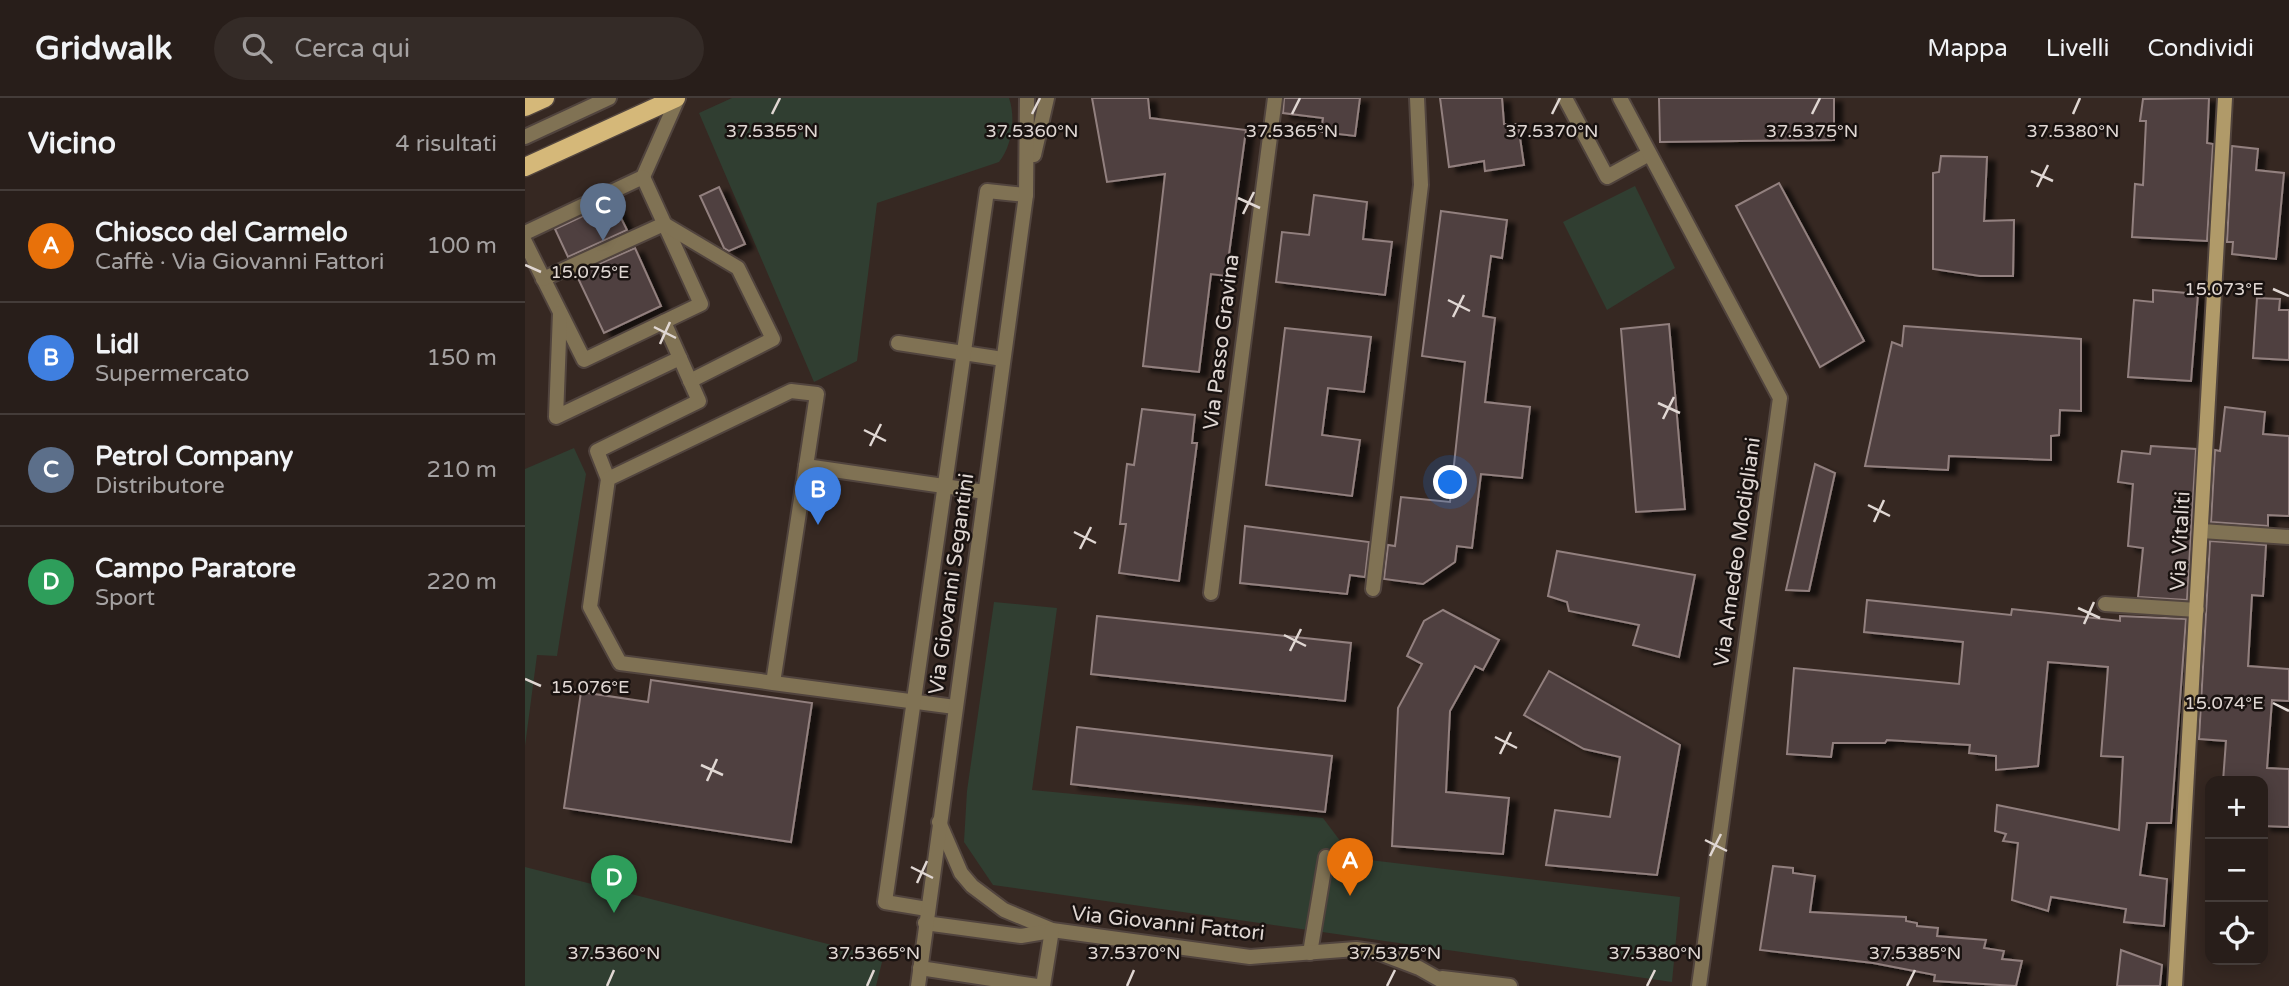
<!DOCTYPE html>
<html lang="it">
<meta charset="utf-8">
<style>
:root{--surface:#281e1a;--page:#342b27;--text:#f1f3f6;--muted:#a5a2a2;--line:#443c39;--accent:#de98f2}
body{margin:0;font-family:"Varela Round",sans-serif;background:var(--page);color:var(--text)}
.controls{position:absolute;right:21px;bottom:21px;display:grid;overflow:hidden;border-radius:14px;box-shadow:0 4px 18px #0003}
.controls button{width:63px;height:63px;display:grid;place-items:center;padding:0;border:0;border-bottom:2px solid var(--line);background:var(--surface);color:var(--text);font:35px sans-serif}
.you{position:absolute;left:926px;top:385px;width:24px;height:24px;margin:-18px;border:5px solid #fff;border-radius:50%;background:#1a73e8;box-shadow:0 0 0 10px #1a73e833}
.badge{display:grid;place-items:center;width:46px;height:46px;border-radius:50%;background:var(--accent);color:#fff;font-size:23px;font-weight:700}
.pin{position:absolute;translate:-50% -58px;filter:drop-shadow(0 2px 4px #0008)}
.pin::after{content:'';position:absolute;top:37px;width:24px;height:21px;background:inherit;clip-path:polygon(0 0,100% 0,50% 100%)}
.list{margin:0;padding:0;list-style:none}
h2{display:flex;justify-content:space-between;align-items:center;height:91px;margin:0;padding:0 28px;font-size:30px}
h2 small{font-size:23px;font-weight:400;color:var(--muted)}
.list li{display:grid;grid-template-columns:46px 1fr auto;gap:21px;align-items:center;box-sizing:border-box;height:112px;padding:0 28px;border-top:2px solid var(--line)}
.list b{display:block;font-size:26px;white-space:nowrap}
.list p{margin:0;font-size:23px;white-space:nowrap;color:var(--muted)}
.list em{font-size:23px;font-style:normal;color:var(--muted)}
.icon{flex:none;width:38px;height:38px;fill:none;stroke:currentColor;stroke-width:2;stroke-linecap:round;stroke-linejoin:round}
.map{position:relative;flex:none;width:1764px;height:888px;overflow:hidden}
header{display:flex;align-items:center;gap:42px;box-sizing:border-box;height:98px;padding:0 35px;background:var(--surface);border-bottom:2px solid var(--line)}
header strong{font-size:33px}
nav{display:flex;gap:38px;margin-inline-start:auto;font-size:24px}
.search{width:490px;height:63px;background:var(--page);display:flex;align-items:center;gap:18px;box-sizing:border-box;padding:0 24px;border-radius:38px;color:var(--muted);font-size:26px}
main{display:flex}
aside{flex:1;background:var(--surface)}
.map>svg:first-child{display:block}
.green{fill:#303e31}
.building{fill:#50403f;stroke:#92807f;stroke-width:2;filter:url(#shadow)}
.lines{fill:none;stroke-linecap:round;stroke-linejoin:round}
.lane-casing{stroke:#51443e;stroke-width:18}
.street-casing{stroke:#51443e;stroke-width:18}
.secondary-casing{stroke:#51443e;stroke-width:18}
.primary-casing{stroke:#51443e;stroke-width:21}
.lane{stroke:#807254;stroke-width:14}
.street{stroke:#807254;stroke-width:14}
.secondary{stroke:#b09a69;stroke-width:14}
.primary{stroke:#d5b879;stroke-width:18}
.ticks{fill:none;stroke:#e0d7d3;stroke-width:2.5}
.labels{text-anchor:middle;stroke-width:5;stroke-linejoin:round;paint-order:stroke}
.street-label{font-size:21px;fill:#e0d7d3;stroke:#191210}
.ticks-label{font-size:18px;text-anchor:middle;fill:#e0d7d3;stroke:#191210;stroke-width:5;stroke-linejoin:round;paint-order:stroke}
</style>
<header>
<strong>Gridwalk</strong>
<div class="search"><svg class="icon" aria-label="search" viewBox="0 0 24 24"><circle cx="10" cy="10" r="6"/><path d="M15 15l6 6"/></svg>Cerca qui</div>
<nav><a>Mappa</a><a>Livelli</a><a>Condividi</a></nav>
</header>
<main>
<aside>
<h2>Vicino<small>4 risultati</small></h2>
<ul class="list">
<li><span class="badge" style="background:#e8710a">A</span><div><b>Chiosco del Carmelo</b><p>Caffè · Via Giovanni Fattori</p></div><em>100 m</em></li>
<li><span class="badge" style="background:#3f7fe0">B</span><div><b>Lidl</b><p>Supermercato</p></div><em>150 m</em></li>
<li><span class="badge" style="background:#5c6f8a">C</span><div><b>Petrol Company</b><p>Distributore</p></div><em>210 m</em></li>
<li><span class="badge" style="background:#2e9e5b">D</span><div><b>Campo Paratore</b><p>Sport</p></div><em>220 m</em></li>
</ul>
</aside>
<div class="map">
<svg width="1764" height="888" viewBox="0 0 1764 888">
<defs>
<filter id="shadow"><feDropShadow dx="8" dy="4.5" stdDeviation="2" flood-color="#0009"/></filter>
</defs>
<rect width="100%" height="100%" fill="#362822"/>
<g class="green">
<path d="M207,0h277c7,20 3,48 -10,64l-122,41 -20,158 -43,21 -115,-269z"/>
<path d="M1110,88l40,82 -68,42 -44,-88z"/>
<path d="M49,350l12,26 -29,182 -20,-1 -12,91v-277z"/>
<path d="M469,504l63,6 -25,182 291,28 30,40 327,39 -8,85 -679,-97 -29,-43 3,-51z"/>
<path d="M0,769l358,91 -7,28h-351z"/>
</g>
<g class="building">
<path d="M567,0h56l2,20 96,12 -20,146 -15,-2 -12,98 -56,-6 22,-192 -58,8z"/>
<path d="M759,0h76l-5,38 -34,-4 2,-14 -40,-5z"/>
<path d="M915,0h62l2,26h14l6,41 -39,6 -1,-10 -35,6z"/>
<path d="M1134,0h175v42l-174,2z"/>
<path d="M1684,0l-2,45 6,1 -6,97 -75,-4 3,-53 8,1 3,-64h-6l3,-22z"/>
<path d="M1707,48l26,3 -2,21 28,3 -8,86 -44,-5 1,-12h-6z"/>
<path d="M1416,58l46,1 -3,64 30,-1 -1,56h-33l-47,-7v-96l6,-1z"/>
<path d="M1254,85l85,158 -44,26 -84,-161z"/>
<path d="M194,89l26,57 -16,7 -5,-3 -24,-52z"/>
<path d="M789,97l53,7 -4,37 29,3 -7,53 -109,-13 6,-50 27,3z"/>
<path d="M88,104l14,28 -59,27 -13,-28z"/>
<path d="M916,113l66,9 -5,38 -11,-2 -8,60 12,2 -10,84 45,5 -8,71 -41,-4 -9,74 -15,-2 -2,16 -32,22 -39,-5 4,-34 7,1 6,-49 49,5 15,-140 -43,-6z"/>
<path d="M110,150l26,58 -57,27 -28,-59z"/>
<path d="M1628,192l45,4 -7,87 -63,-4 6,-77 19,2z"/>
<path d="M1732,200l23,1 -1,11h10v50l-36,-2z"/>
<path d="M1144,226l16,185 -49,3 -15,-183z"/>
<path d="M1379,228l177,13v72l-21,-1 -1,25 -8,1v24l-102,-4 -1,14 -83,-4 27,-124 10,4z"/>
<path d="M760,230l86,9 -7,55 -36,-4 -6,47 38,5 -8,56 -86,-11z"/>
<path d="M1700,309l40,5 -2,22 26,2v80l-21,-1v11l-57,-4 4,-72 5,1z"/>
<path d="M617,311l53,6 -3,28h5l-18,138 -60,-8 7,-49h-6l7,-60 7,1z"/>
<path d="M1626,348l45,3 -9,151 -49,-3 5,-49 -15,-2 5,-62 -15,-2 4,-31 28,3z"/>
<path d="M1290,366l20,9 -26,118 -23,-1z"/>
<path d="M720,428l124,16 -4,35 -15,-2 -3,19 -107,-11z"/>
<path d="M1685,443l56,4 -3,51 -11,-1 -4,71 41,3v32l-17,-1 -5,68 22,1v58l-26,-1v-45h-40l3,-40 -27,-2z"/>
<path d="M1032,453l138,24 -16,82 -46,-12 6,-20 -70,-14 -2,-9 -19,-6z"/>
<path d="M1342,502l144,15 1,-6 108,12v-5l66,3 -15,204h-24l-7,52 27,4 -3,47 -40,-4 2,-13 -75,-12 -3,14 -36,-11 6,-57 -15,-2 3,-7 -11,-3 2,-26 122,25 4,-73 -22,-1 7,-89 -60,-5 -10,104 -42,4v-14l-27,-3 1,-8 -83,-5 -2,3h-52l-2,14 -44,-3 7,-86 165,16 4,-42 -99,-10z"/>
<path d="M918,512l56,30 -16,30 -8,-4 -25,45 -4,81 63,6 -6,56 -111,-8 6,-138 24,-44 -15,-8 17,-35z"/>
<path d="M572,518l254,27 -6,58 -254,-27z"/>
<path d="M1024,573l131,74 -23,130 -111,-10 9,-55 55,7 10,-60 -36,-8 -60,-34z"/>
<path d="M126,582l161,23 -21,139 -227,-34 17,-116 67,10z"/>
<path d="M552,629l255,29 -7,56 -254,-28z"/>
<path d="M1248,768l20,2v5l22,3 -5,36 96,5v4l11,2v3l21,2 -1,8 49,4 -2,8 20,3 -2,8 20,2 -6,25 -82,-5 1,-6 -62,-12 -113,-13z"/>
<path d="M1596,852l41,15 -2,21h-43z"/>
</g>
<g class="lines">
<defs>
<g id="lane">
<path d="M0,39l84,-39"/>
<path d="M0,135l118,-56 35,-79"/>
<path d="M0,144l59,118 117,-56 -58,-127"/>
<path d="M18,181l121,-55 74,44 35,71 -83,42"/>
<path d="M35,215l-4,104 124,-59"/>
<path d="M373,245l105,16"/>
<path d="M281,368l179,26"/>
<path d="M83,381l-11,-28 102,-50 -35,-79"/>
<path d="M1580,506l92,6"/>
<path d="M248,585l44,-289 -26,-3 -183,88 -18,128 30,56 140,18 13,2 182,24"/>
<path d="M402,811l-42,-7 102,-711 39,4"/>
<path d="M785,855l16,-96"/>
</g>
<g id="street">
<path d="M1040,0l42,79 42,-23"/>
<path d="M1095,0l160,300 -81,588"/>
<path d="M509,57l13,-57"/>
<path d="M1677,433l87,6"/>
<path d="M848,491l48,-404 -4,-87"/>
<path d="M686,495l64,-495"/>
<path d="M414,724l22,51 11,13 32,24 48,20 198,27 106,-8 21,3 42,16 32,18"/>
<path d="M400,825l96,13 30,-5"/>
<path d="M395,870l117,18"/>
<path d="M917,880l68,8"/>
<path d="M393,888l108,-791 1,-97"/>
<path d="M518,888l9,-56"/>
</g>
<path id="secondary" d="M1650,888l50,-888"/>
<g id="primary">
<path d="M0,9l20,-9"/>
<path d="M0,69l151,-69"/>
</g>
</defs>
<use href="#lane" class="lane-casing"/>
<use href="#street" class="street-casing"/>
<use href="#secondary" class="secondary-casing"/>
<use href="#primary" class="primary-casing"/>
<use href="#lane" class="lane"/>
<use href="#street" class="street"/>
<use href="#secondary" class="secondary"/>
<use href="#primary" class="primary"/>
</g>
<path class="ticks" d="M247,16l8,-16M507,16l8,-16M767,16l8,-16M1027,16l8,-16M1287,16l8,-16M1548,16l7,-16M1506,73l22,10M1512,89l11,-22M713,100l22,10M718,116l11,-22M0,167l16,7M1748,191l16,7M923,202l22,11M928,219l11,-22M129,229l22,11M135,246l10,-22M1133,305l22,10M1138,321l11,-22M339,332l22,11M345,348l11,-22M1343,407l22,11M1349,424l10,-22M549,434l22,11M555,451l11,-22M1553,510l22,10M1559,526l10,-22M759,537l22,11M765,553l11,-22M0,581l16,7M1748,605l16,8M970,639l22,11M975,656l11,-22M176,667l22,10M182,683l10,-22M1180,742l22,11M1185,758l11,-22M386,769l22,11M392,785l10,-22M82,888l7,-16M342,888l7,-16M602,888l7,-16M862,888l8,-16M1122,888l8,-16M1382,888l8,-16"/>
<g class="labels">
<g class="street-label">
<text transform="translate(696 244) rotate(-83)" y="7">Via Passo Gravina</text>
<text transform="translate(1655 443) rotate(-87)" y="7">Via Vitaliti</text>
<text transform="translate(1212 454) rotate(-82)" y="7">Via Amedeo Modigliani</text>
<text transform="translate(426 486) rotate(-82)" y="7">Via Giovanni Segantini</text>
<text transform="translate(643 825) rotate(6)" y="7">Via Giovanni Fattori</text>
</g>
</g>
<g class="ticks-label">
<text x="1287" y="39">37.5375°N</text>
<text x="247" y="39">37.5355°N</text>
<text x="507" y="39">37.5360°N</text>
<text x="767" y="39">37.5365°N</text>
<text x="1027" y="39">37.5370°N</text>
<text x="1548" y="39">37.5380°N</text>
<text x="65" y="180">15.075°E</text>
<text x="1699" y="197">15.073°E</text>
<text x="65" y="595">15.076°E</text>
<text x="1699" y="611">15.074°E</text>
<text x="89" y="861">37.5360°N</text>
<text x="349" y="861">37.5365°N</text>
<text x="609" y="861">37.5370°N</text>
<text x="870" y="861">37.5375°N</text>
<text x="1130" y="861">37.5380°N</text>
<text x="1390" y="861">37.5385°N</text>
</g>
</svg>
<div class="controls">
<button>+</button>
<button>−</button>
<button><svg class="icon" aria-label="locate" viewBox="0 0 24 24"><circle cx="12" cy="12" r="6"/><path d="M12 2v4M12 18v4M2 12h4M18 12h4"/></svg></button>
</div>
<div class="you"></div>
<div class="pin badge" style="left:825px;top:798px;background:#e8710a">A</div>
<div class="pin badge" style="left:293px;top:427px;background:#3f7fe0">B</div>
<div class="pin badge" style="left:78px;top:143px;background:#5c6f8a">C</div>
<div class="pin badge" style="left:89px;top:815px;background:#2e9e5b">D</div>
</div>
</main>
